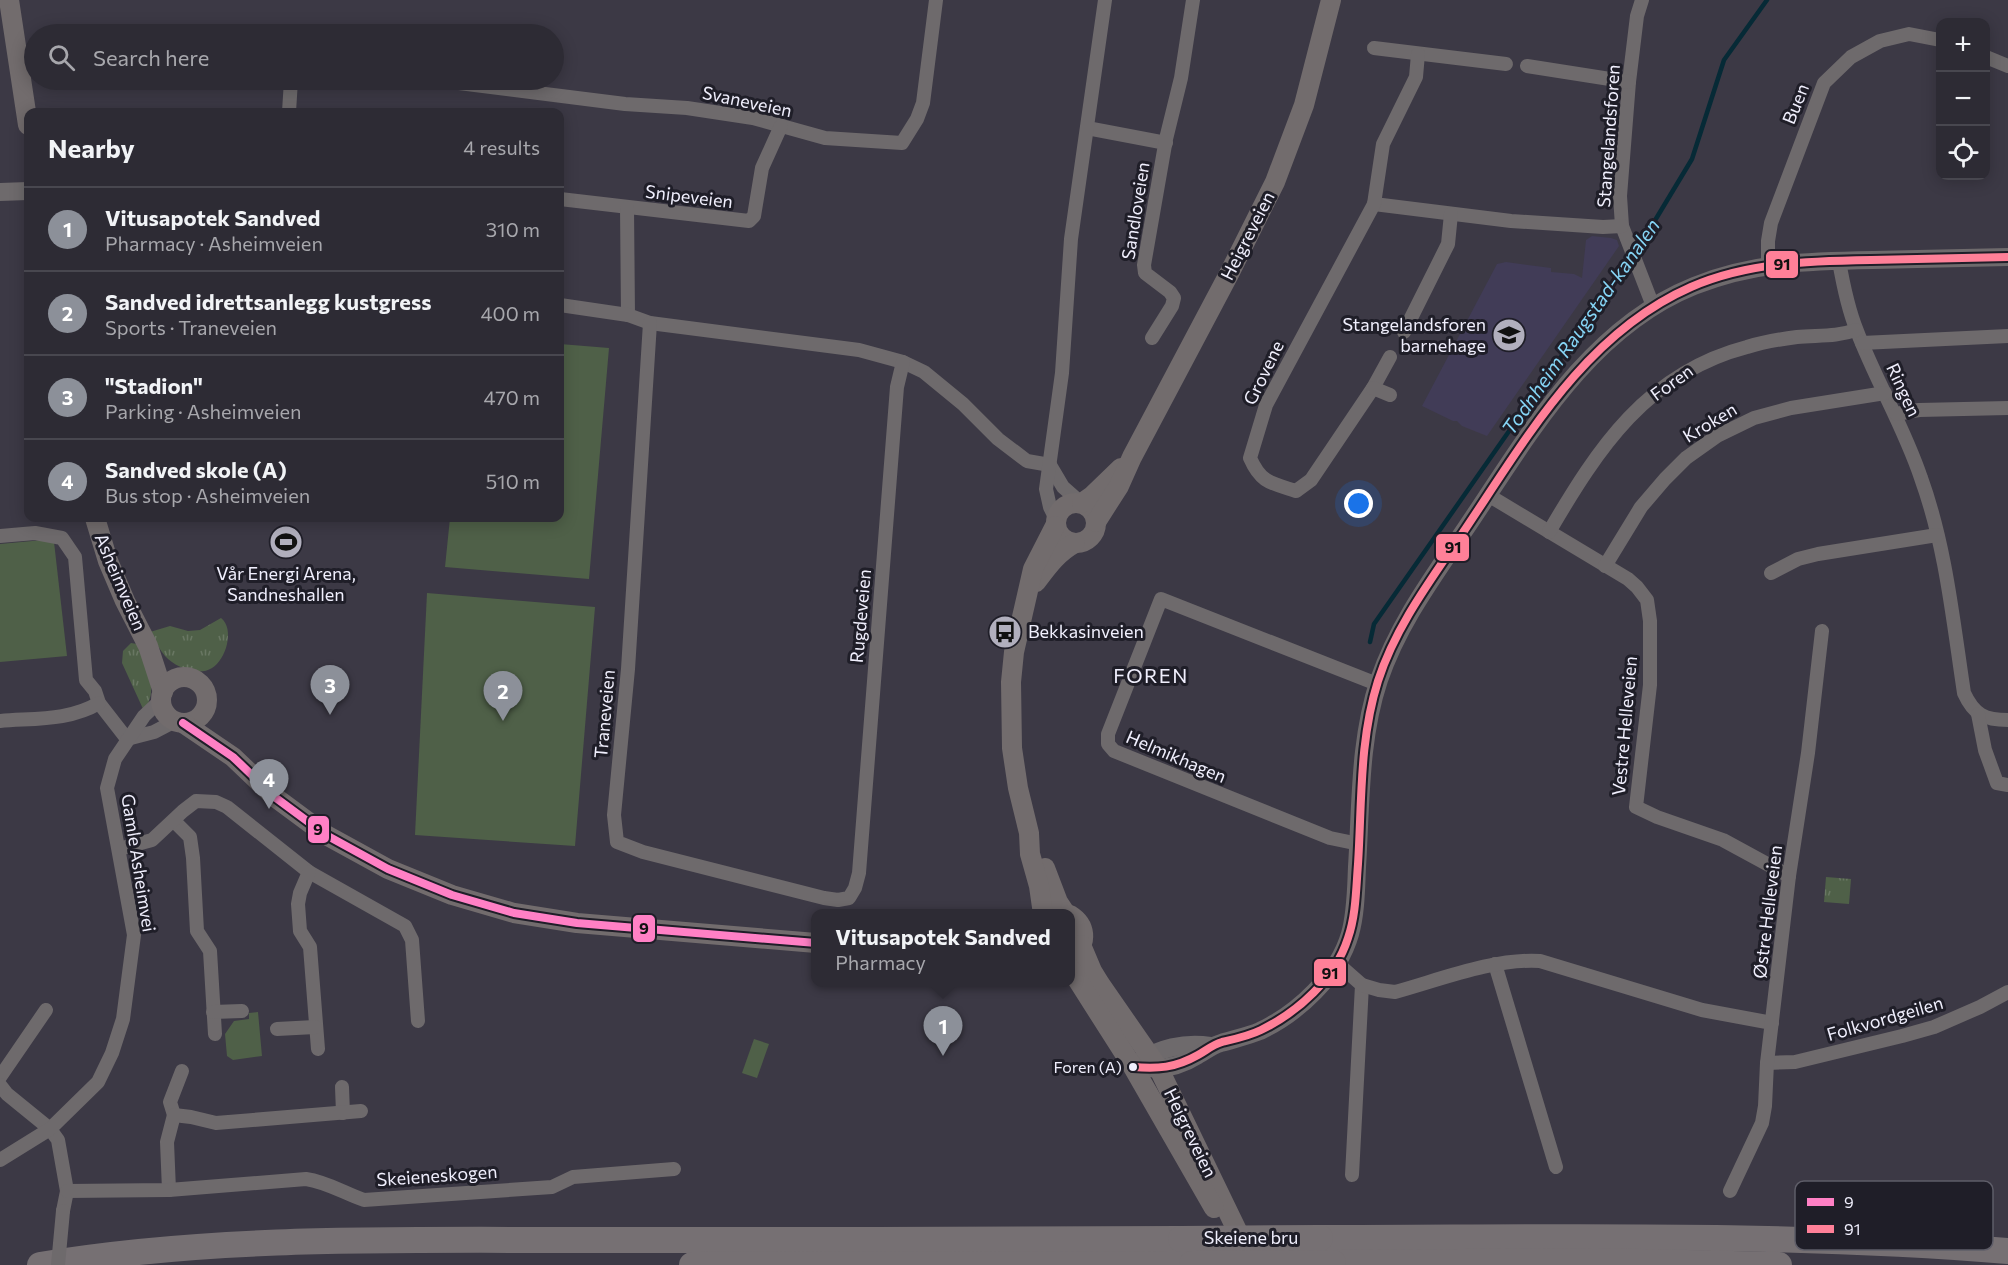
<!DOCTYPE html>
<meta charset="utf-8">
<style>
:root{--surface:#2d2b34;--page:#393740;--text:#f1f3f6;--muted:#a7a7ac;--line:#48474f;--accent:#8c9099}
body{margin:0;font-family:Commissioner,sans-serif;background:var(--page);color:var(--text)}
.controls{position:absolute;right:18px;top:18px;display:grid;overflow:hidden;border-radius:12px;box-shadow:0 3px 15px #0003}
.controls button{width:54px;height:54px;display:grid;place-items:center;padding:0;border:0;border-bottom:2px solid var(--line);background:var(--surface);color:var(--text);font:30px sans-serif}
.you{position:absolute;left:1359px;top:504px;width:21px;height:21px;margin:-15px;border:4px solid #fff;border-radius:50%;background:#1a73e8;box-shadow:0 0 0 9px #1a73e833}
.badge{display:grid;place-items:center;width:39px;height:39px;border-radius:50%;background:var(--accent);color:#fff;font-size:20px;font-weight:700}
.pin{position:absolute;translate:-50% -50px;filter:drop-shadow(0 2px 3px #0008)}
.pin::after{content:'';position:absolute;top:32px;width:21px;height:18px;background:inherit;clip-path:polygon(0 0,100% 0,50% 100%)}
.popup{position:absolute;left:811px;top:909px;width:264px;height:78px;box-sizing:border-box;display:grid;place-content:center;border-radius:12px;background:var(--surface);filter:drop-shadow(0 2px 4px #0005);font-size:20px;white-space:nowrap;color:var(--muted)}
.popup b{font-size:22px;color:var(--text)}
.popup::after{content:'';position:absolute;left:50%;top:100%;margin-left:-12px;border:12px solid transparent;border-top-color:var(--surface)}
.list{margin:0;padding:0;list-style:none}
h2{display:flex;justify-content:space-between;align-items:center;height:78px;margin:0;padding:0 24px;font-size:26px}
h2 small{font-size:20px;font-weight:400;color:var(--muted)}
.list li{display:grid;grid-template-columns:39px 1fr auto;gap:18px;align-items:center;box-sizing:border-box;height:84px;padding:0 24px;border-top:2px solid var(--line)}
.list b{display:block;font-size:22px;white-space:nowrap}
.list p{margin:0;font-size:20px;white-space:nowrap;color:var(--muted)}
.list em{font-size:20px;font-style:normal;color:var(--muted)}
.icon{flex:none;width:33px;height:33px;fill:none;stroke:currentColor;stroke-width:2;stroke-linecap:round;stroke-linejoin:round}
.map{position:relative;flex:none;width:2008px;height:1265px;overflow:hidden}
.search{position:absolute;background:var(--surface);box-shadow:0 3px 15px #0003;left:24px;top:24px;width:540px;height:66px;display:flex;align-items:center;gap:15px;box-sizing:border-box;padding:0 21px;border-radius:33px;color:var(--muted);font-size:22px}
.panel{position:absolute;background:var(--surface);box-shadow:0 3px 15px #0003;left:24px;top:108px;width:540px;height:414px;border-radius:12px}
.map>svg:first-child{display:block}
.built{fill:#413c57}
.grass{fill:url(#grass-tufts)}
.park{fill:#4f6048}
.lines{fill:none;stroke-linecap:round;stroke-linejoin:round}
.stream{stroke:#062a36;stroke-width:4.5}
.minor{stroke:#6e6a6c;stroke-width:14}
.tertiary{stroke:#6e6a6c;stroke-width:18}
.secondary{stroke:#726c6d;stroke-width:20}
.motorway{stroke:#767073;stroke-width:26}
.minor-bridge{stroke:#6e6a6c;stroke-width:14}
.motorway-bridge{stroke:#767073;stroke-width:26}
.bus-1-casing{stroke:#1f1e28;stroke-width:12}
.bus-2-casing{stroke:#1f1e28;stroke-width:12}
.bus-1{stroke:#ff80c5;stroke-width:8}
.bus-2{stroke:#ff8098;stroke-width:8}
.bus-dot{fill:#f0effd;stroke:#1f1e28;stroke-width:2}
.labels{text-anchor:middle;stroke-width:6;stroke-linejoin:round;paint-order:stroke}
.bus-label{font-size:16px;fill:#f0effd;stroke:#1f1e28;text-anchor:end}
.street-label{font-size:18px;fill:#f0effd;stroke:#1f1e28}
.poi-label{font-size:18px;fill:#f0effd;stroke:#1f1e28;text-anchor:end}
.water-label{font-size:20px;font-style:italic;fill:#86d5f6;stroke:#1f1e28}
.neighbourhood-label{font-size:20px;letter-spacing:1.5px;fill:#f0effd;stroke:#1f1e28}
.key{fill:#1f1e28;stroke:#5e5d68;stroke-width:1.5}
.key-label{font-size:16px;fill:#f0effd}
.line-badge{stroke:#1f1e28;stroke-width:2}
.pale-badge-label{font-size:16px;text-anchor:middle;font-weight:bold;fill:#111}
</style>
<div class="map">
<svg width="2008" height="1265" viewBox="0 0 2008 1265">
<defs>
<pattern id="grass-tufts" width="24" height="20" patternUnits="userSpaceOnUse" patternTransform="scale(1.5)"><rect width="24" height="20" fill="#4f6048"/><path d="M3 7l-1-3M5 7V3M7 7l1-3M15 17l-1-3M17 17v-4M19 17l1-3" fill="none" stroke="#697763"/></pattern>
</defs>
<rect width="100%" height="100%" fill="#3c3945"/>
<path class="built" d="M1592,236l19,2 6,2 2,6 -132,190 -25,-10 -5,-5h-4l-31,-15 75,-142 9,-2 45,6v4l23,2 8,4 4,-38z"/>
<g class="grass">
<path d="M221,618c14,11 5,42 -9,50 -14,9 -37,-1 -47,-12 -6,-7 -10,-16 -15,-24l20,-6 18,5 12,-1z"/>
<path d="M131,643l6,1c9,25 23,43 7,67l-22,-48 1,-12z"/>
<path d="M1826,877l25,2 -2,25 -25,-2z"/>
</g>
<g class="park">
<path d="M560,344l49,4 -20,231 -144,-12 5,-49h110z"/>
<path d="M43,540l11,2 13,114 -67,6v-118z"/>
<path d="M427,593l168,14 -20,239 -160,-11z"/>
<path d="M258,1012l4,44 -29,4 -6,-4 -2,-22 9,-13 15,-2v-6z"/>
<path d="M754,1039l15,5 -12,34 -15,-5z"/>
</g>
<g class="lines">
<path class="stream" d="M1370,642l4,-18 271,-387 47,-78 32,-99 43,-60"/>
<g class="minor">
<path d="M1642,0l-5,16 -8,66 -9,114 2,30 31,80"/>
<path d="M1374,48l132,16"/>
<path d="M1986,57l22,9"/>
<path d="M1527,66l102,16"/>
<path d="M435,80l190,24 62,4 66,10 72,20 77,5 15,-24 6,-16 13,-103"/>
<path d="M289,112l2,-32"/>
<path d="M1087,128l79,15"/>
<path d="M560,199l189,22 5,-5 8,-48 19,-42"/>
<path d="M1374,204l137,17 92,6 19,-1"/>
<path d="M627,208l1,107"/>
<path d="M1839,261c4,23 9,48 18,70 19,50 47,96 64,147 25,69 32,143 43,215 10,22 21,27 44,27"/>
<path d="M1768,265v-24l3,-18 53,-140 27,-26 29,-16 29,-7 31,6"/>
<path d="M560,305l68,10 22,8 209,27 44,12 21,10 39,32 35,35 29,22 23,4"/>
<path d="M650,323l-22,346 -14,146 3,27 26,10 181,46 14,2 11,-2 6,-10 4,-15 38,-486 6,-25"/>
<path d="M1404,332l44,-88 3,-30"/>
<path d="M1152,338l20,-32 2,-8 -4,-6 -25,-19 -1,-8 22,-126 15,-61 12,-78"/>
<path d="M1862,343l146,-7"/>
<path d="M1390,357l-17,31 -62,92 -15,11c-25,-8 -35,-8 -46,-33l16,-53 108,-201 9,-60 33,-67 2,-23"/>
<path d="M1373,388l17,7"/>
<path d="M1896,414l23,-4 89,-2"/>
<path d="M1050,465l13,22 17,15"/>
<path d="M1488,495l140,84 9,8 10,13 3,21v64l-14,122 21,10 66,23 66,36"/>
<path d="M1056,519l-6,-12 -4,-18 16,-116 9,-134 34,-239"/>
<path d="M1549,532c49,-84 98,-159 198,-185 16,-5 34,-8 50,-10 21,-2 39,0 59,-7"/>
<path d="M0,536l35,-3 27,5 13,19 11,123 9,11 4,12 28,36"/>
<path d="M1605,566l36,-59 24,-28 21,-21 31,-22 37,-18 37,-10 94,-15"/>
<path d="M1771,573l27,-14 20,-5 119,-19"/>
<path d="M1978,714l7,36 12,33 11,2"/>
<path d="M0,721c34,-3 69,0 99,-18"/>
<path d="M127,739l27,-7 21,-11"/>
<path d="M174,821l16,16 3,21 4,73 13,20 5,83"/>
<path d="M1359,844l-29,-6 -216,-87 -6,-7v-10l53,-135 216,85"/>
<path d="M119,849l33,-9 31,-29 13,-10 20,1 11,5 82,65 96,54 7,14 6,81"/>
<path d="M309,872l-9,21 -2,11 2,27 10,16 8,102"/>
<path d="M1337,963l25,22 -10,190"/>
<path d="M1495,964l61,203"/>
<path d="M1362,985l17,5 16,2c44,-12 99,-34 145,-31l162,49 70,13"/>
<path d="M213,1012l29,-1"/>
<path d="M277,1029l38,-2"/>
<path d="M1767,1063l28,-1 107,-26 32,-9 46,-20 28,-15"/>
<path d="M0,1077l46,-67"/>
<path d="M0,1085l7,9 43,35 8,11 9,51 -4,20"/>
<path d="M342,1087l1,26"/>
<path d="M174,1115l-4,-13 12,-31"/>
<path d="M0,1160l50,-31 48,-47 14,-29 11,-34 11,-84 -27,-147 8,-29 29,-43 17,-16"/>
<path d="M169,1190l-2,-48 7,-27 17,2 25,6 145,-12"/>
<path d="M67,1191l102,-1 137,-11c21,3 38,14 58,21l188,-13 21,-10 101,-8"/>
<path d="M1730,1191l32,-68 3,-17 2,-43 22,-187 19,-123 14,-122"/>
</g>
<g class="tertiary">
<path d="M0,192l28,-1"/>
<path d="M1138,1063c19,-15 48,-21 72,-17"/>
<path d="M1147,1068c18,2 35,-3 51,-13 9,-5 13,-9 23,-12 13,-4 27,-7 39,-12 38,-18 78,-55 90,-97 6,-21 6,-45 7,-67 4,-62 2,-127 22,-187 19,-56 54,-103 87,-152 61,-90 121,-199 228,-242 59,-24 116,-25 179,-26 45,-1 90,-2 135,-3"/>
</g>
<g class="secondary">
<path d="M9,0l19,125"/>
<circle cx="1076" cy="523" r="20"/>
<path d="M1082,503l10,-7 29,-28"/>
<path d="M95,518l13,43 17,40 23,45 15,46"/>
<path d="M1096,522l23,-36 13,-29 98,-185 45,-90 29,-77 27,-105"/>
<path d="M1036,582c12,-16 21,-29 39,-39"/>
<circle cx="184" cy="700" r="23"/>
<path d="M183,723l50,34 43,41 50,37 62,34 64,26 62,18 63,10 239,20"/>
<path d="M1045,868l13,34 8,12"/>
<path d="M1043,914l-4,-28 -9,-32 -1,-21 -11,-45 -6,-40 -1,-66 3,-30 19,-83 22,-43"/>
<path d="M1070,915c16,10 18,28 3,39"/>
<path d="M1081,945l11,26 8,13 59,85 87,180"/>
<path d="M1070,968l63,99 81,141"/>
</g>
<g class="motorway">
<path d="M1320,1238c229,0 460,-6 688,13"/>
<path d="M1333,1263l263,-2 183,4"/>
<path d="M40,1265c175,-29 356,-25 533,-25 203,0 405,0 608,-1"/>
<path d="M692,1265l500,-1"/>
</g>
<path class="minor-bridge" d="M58,1265l5,-54"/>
<g class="motorway-bridge">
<path d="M1181,1239l139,-1"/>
<path d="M1192,1264l141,-1"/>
</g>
<defs>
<path id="bus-1" d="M183,723l50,34 43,41 50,37 62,34 64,26 62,18 63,10 239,20"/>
<path id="bus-2" d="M1133,1067c25,2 42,1 65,-12 9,-5 14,-10 24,-13 13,-3 27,-6 39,-12 37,-18 74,-51 87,-92 8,-23 8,-49 10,-74 4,-61 1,-123 20,-183 18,-56 55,-104 88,-153 61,-91 120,-195 225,-241 57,-25 119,-26 180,-27 46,-1 91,-2 137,-3"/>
</defs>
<use href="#bus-1" class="bus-1-casing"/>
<use href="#bus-2" class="bus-2-casing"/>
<use href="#bus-1" class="bus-1"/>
<use href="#bus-2" class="bus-2"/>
</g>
<defs>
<symbol id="school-disc" viewBox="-11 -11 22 22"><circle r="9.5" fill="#b1afbd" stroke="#1f1e28"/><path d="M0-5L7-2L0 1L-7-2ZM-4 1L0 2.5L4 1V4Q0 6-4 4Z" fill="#111"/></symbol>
<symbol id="stadium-disc" viewBox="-11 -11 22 22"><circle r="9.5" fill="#b1afbd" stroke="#1f1e28"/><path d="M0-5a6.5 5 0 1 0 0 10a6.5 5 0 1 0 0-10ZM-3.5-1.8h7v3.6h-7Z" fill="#111"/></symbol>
<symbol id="bus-disc" viewBox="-11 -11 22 22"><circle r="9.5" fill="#b1afbd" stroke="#1f1e28"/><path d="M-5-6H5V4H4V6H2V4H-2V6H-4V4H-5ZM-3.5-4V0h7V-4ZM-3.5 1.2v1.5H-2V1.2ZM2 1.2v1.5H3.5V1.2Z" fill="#111"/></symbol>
</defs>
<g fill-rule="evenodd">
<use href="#school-disc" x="1490" y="316" width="38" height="38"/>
<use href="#stadium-disc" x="267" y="523" width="38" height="38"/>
<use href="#bus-disc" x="986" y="613" width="38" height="38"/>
</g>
<circle class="bus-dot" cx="1133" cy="1067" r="5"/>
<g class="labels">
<g class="bus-label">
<text x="1122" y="1073">Foren (A)</text>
</g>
<g class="street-label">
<text transform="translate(747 102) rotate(12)" y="6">Svaneveien</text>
<text transform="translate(1796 104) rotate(-68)" y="6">Buen</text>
<text transform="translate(1609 136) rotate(-86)" y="6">Stangelandsforen</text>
<text transform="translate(689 197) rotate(7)" y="6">Snipeveien</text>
<text transform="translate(1136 211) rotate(-81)" y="6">Sandloveien</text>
<text transform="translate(1248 236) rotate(-63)" y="6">Heigreveien</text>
<text transform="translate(1264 373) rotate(-64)" y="6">Grovene</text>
<text transform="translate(1672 383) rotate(-36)" y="6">Foren</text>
<text transform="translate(1903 390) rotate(65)" y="6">Ringen</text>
<text transform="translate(1710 423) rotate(-31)" y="6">Kroken</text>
<text transform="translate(120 582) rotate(67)" y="6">Asheimveien</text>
<text transform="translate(861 616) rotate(-85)" y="6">Rugdeveien</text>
<text transform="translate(605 714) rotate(-85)" y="6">Traneveien</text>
<text transform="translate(1625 726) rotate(-85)" y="6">Vestre Helleveien</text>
<text transform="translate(1176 757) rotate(23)" y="6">Helmikhagen</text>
<text transform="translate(138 863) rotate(81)" y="6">Gamle Asheimvei</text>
<text transform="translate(1768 912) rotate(-83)" y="6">Østre Helleveien</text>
<text transform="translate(1885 1019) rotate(-16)" y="6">Folkvordgeilen</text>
<text transform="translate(1190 1133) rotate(64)" y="6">Heigreveien</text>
<text transform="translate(437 1176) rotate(-4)" y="6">Skeieneskogen</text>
<text x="1251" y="1244">Skeiene bru</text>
</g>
<g class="poi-label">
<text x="1486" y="331">Stangelandsforen<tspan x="1486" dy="21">barnehage</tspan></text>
<text x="286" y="580" text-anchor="middle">Vår Energi Arena,<tspan x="286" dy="21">Sandneshallen</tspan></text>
<text x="1028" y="638" text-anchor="start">Bekkasinveien</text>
</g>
<g class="water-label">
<text transform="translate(1581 327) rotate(-55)" y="7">Todnheim Raugstad-kanalen</text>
</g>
<g class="neighbourhood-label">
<text x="1151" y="683">FOREN</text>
</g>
</g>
<rect x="1795" y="1181" width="198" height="69" rx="9" class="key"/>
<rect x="1807" y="1198" width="27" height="8" fill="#ff80c5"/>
<rect x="1807" y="1225" width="27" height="8" fill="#ff8098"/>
<g class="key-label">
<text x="1844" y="1208">9</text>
<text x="1844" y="1235">91</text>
</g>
<g class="line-badge">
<rect x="1765" y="250" width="34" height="29" rx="6" fill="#ff8098"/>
<rect x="1435" y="533" width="35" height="29" rx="6" fill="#ff8098"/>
<rect x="307" y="815" width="23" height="29" rx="6" fill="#ff80c5"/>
<rect x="632" y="914" width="24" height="29" rx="6" fill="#ff80c5"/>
<rect x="1313" y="958" width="34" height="29" rx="6" fill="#ff8098"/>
</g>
<g class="pale-badge-label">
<text x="1782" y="270">91</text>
<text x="1453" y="553">91</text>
<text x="318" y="835">9</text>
<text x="644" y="934">9</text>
<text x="1330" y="979">91</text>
</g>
</svg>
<div class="controls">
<button>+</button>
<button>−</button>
<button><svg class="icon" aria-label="locate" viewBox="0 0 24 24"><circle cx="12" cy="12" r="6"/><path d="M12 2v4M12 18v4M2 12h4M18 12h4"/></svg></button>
</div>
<div class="you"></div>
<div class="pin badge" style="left:943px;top:1056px">1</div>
<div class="popup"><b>Vitusapotek Sandved</b>Pharmacy</div>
<div class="pin badge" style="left:503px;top:721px">2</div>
<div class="pin badge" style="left:330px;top:715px">3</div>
<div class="pin badge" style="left:269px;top:809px">4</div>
<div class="search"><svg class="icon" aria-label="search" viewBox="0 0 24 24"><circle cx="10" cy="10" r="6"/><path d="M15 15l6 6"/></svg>Search here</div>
<section class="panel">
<h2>Nearby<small>4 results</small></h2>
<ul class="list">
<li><span class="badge">1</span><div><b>Vitusapotek Sandved</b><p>Pharmacy · Asheimveien</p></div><em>310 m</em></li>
<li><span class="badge">2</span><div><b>Sandved idrettsanlegg kustgress</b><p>Sports · Traneveien</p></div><em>400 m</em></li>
<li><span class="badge">3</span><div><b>&quot;Stadion&quot;</b><p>Parking · Asheimveien</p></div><em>470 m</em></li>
<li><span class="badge">4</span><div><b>Sandved skole (A)</b><p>Bus stop · Asheimveien</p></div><em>510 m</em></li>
</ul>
</section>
</div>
